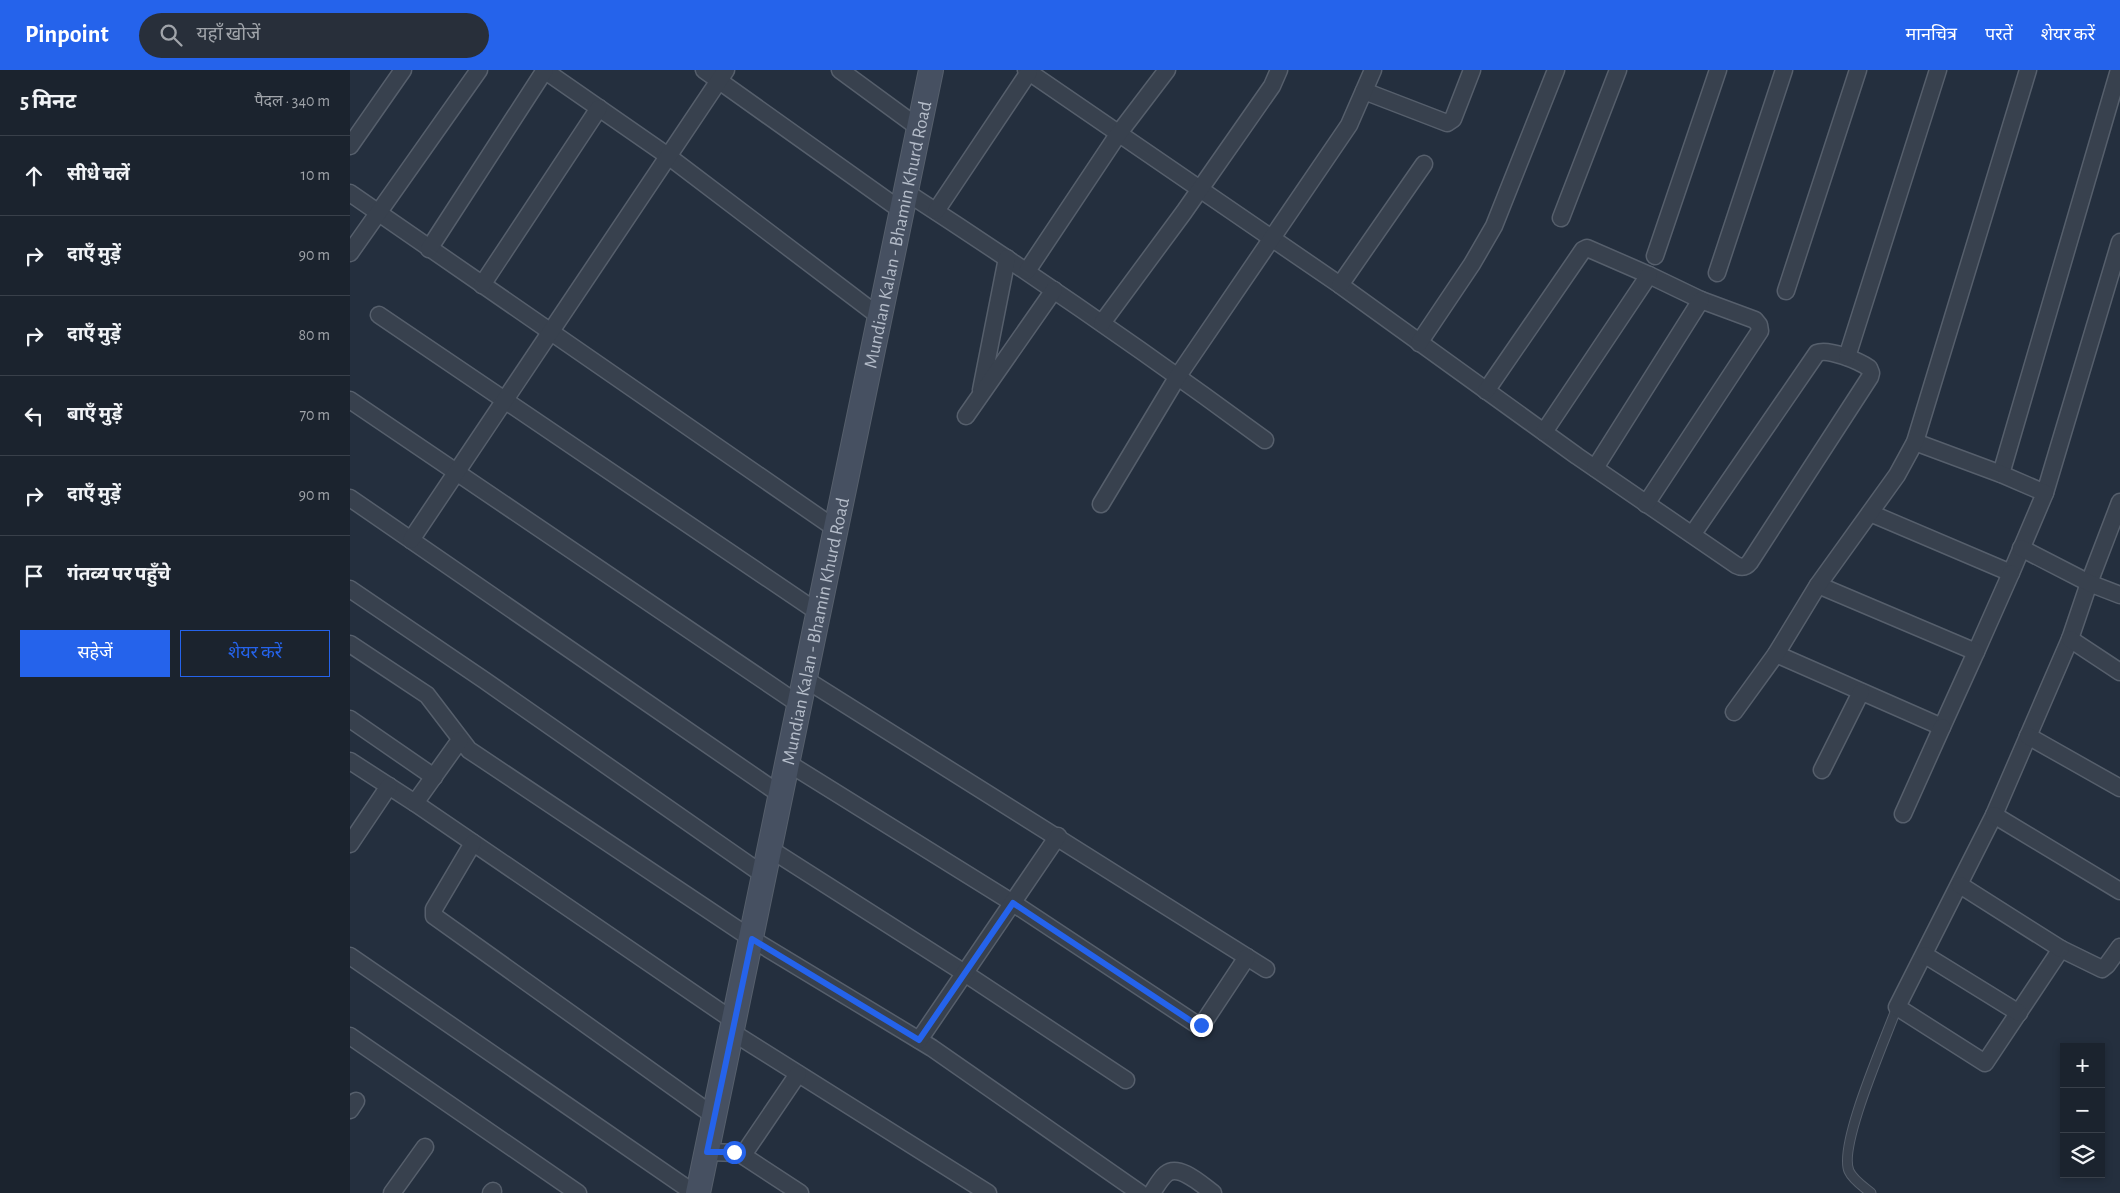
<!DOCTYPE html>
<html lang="hi">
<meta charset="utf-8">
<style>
:root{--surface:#1b232e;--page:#282f3a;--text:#f1f3f6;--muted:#a0a4aa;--line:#39404a;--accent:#2563eb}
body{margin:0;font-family:"Alegreya Sans","Noto Sans Devanagari",sans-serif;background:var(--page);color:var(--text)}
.controls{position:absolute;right:15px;bottom:15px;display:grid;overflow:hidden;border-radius:0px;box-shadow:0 2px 8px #0003}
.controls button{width:45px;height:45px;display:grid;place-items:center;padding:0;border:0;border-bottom:1px solid var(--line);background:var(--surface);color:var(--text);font:25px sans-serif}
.stop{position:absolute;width:15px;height:15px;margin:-11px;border:4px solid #2563eb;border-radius:50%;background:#fff}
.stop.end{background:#2563eb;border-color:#fff;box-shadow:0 1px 5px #0008}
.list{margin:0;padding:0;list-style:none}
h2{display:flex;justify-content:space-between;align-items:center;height:65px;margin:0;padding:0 20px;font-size:21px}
h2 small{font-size:16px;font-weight:400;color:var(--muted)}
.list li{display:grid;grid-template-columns:32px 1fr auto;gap:15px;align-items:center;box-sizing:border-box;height:80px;padding:0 20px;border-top:1px solid var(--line)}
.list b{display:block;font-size:19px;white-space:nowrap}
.list em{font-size:16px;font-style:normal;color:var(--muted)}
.actions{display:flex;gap:10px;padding:15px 20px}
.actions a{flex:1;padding:11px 0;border:1px solid var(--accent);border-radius:0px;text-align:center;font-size:18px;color:var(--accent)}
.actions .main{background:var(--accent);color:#fff}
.icon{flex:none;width:28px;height:28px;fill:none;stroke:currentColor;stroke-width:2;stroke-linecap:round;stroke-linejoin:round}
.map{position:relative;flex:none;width:1770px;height:1123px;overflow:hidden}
header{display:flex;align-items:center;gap:30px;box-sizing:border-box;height:70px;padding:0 25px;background:var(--accent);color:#fff}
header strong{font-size:24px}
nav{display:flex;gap:28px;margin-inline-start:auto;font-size:18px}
.search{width:350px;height:45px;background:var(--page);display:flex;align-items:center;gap:12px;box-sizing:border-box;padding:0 18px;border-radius:28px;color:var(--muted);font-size:19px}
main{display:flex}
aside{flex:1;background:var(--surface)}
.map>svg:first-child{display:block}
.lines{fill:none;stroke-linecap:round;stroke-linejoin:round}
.lane-casing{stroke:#565f6c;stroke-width:11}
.street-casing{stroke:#565f6c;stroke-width:19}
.secondary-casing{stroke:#565f6c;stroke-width:26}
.lane{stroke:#38414e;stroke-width:9}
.street{stroke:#38414e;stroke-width:16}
.secondary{stroke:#465061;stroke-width:24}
.route{stroke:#2563eb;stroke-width:6}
.labels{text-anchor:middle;stroke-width:4;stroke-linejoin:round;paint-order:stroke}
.street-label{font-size:19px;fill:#b4bcc9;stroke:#1d2633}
</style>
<header>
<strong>Pinpoint</strong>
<div class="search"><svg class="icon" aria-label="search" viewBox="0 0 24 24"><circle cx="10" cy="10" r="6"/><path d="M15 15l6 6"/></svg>यहाँ खोजें</div>
<nav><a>मानचित्र</a><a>परतें</a><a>शेयर करें</a></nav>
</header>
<main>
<aside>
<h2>5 मिनट<small>पैदल · 340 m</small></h2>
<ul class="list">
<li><svg class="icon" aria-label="ahead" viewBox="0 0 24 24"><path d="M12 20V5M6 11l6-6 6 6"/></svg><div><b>सीधे चलें</b></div><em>10 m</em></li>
<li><svg class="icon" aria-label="right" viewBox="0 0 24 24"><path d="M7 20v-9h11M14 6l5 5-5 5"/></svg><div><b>दाएँ मुड़ें</b></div><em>90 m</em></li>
<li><svg class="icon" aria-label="right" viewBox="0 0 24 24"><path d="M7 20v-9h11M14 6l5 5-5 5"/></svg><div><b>दाएँ मुड़ें</b></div><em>80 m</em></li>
<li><svg class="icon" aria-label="left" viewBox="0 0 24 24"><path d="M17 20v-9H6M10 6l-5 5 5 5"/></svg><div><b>बाएँ मुड़ें</b></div><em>70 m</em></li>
<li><svg class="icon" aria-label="right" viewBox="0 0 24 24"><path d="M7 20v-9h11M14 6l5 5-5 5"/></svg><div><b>दाएँ मुड़ें</b></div><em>90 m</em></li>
<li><svg class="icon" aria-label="arrive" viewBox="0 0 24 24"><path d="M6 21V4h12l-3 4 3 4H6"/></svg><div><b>गंतव्य पर पहुँचे</b></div></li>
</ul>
<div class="actions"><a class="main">सहेजें</a><a>शेयर करें</a></div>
</aside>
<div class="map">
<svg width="1770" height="1123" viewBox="0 0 1770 1123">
<rect width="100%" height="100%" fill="#242f3e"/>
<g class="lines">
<defs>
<path id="lane" d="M1521,1123c-7,-6 -18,-13 -22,-22 -11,-26 37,-133 48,-164"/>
<g id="street">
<path d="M194,0l124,86 212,161"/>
<path d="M354,0l198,141"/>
<path d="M490,0l79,58"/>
<path d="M676,0l314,215 237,171 159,109c6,3 10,2 14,-3l120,-185 1,-4 -2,-5c-10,-7 -41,-20 -52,-15l-125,182"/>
<path d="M1014,21l83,32 6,-4 19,-49"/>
<path d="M0,76l53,-76"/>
<path d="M556,122c122,79 242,162 359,248"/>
<path d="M0,123l486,336"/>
<path d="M586,141l93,-139"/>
<path d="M1211,148l57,-148"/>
<path d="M79,179l116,-179"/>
<path d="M0,183l129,-183"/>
<path d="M1305,186l63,-186"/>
<path d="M677,201l92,-138 48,-63"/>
<path d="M1367,203l67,-203"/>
<path d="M132,215l117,-177"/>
<path d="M990,215l84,-121"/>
<path d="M1436,221l72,-221"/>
<path d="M29,245l440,298"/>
<path d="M752,253l82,-111 88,-126 7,-16"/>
<path d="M1069,273l53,-79 22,-38 62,-156"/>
<path d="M1497,287l91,-287"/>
<path d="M631,320l26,-132"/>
<path d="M1136,321l97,-141 4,-2 62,27 52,25 54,20 4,5 1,6 -114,173"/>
<path d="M0,330l450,305"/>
<path d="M616,346l88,-126"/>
<path d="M1194,362l105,-157"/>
<path d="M1245,398l106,-168"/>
<path d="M1651,404l118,-404"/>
<path d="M1695,423l75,-251"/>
<path d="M0,428l431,297"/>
<path d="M1770,432l-31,81 -19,56 -76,176 -97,192 88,56 76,-114 41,20 5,-4 13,-18"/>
<path d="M751,434l77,-128 171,-251 24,-55"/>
<path d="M1520,443l141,60 34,-80 -44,-19 -86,-32"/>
<path d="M61,470l315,-470"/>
<path d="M1671,478l68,35 31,12"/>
<path d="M0,519l134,91 281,196"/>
<path d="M1720,569l50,33"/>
<path d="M0,574l77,51 42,55 283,189 180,109 208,145"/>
<path d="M1626,582l35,-79"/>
<path d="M1426,584l166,73 34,-75 -158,-67"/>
<path d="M455,609l461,290"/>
<path d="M1384,642l42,-58 42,-69 79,-110 18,-33 113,-372"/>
<path d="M0,649l84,58"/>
<path d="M1678,666l92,52"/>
<path d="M0,691l65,42 319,218"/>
<path d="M438,693l225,140 183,121 5,1 3,-3 43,-65"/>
<path d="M1472,700l39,-78"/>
<path d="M65,733l45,-63"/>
<path d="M1553,744l39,-87"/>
<path d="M1644,745l126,76"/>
<path d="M123,773l-39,66v7l280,200"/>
<path d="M0,774l39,-58"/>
<path d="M420,779l196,125 160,106"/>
<path d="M1610,815l101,64"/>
<path d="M1575,885l94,58"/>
<path d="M0,886l344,237"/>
<path d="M382,962l256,161"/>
<path d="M0,966l228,157"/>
<path d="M569,970l139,-204"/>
<path d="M0,1040l6,-9"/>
<path d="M357,1082l32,1 61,40"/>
<path d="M393,1085l55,-81"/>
<path d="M42,1123l33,-46"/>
<path d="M141,1123l2,-2"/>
<path d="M802,1123c4,-6 8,-14 14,-19 13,-11 36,11 47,19"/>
</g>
<g id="secondary">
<path id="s1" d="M348,1123l233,-1123"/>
</g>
</defs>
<use href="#lane" class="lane-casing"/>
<use href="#street" class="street-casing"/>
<use href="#secondary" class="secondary-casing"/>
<use href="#lane" class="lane"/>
<use href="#street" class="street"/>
<use href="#secondary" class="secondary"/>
</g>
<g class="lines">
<path class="route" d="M384,1082h-27l45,-213 167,101 94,-137 181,120 7,2"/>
</g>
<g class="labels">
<g class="street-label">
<text dy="7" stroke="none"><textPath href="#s1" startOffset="979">Mundian Kalan - Bhamin Khurd Road</textPath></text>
<text dy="7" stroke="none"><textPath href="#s1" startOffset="574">Mundian Kalan - Bhamin Khurd Road</textPath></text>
</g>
</g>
</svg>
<div class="controls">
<button>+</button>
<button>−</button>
<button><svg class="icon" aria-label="layers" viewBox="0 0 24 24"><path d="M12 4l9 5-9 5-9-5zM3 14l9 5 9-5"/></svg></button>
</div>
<div class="stop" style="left:384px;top:1082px"></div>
<div class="stop end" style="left:851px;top:955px"></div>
</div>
</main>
